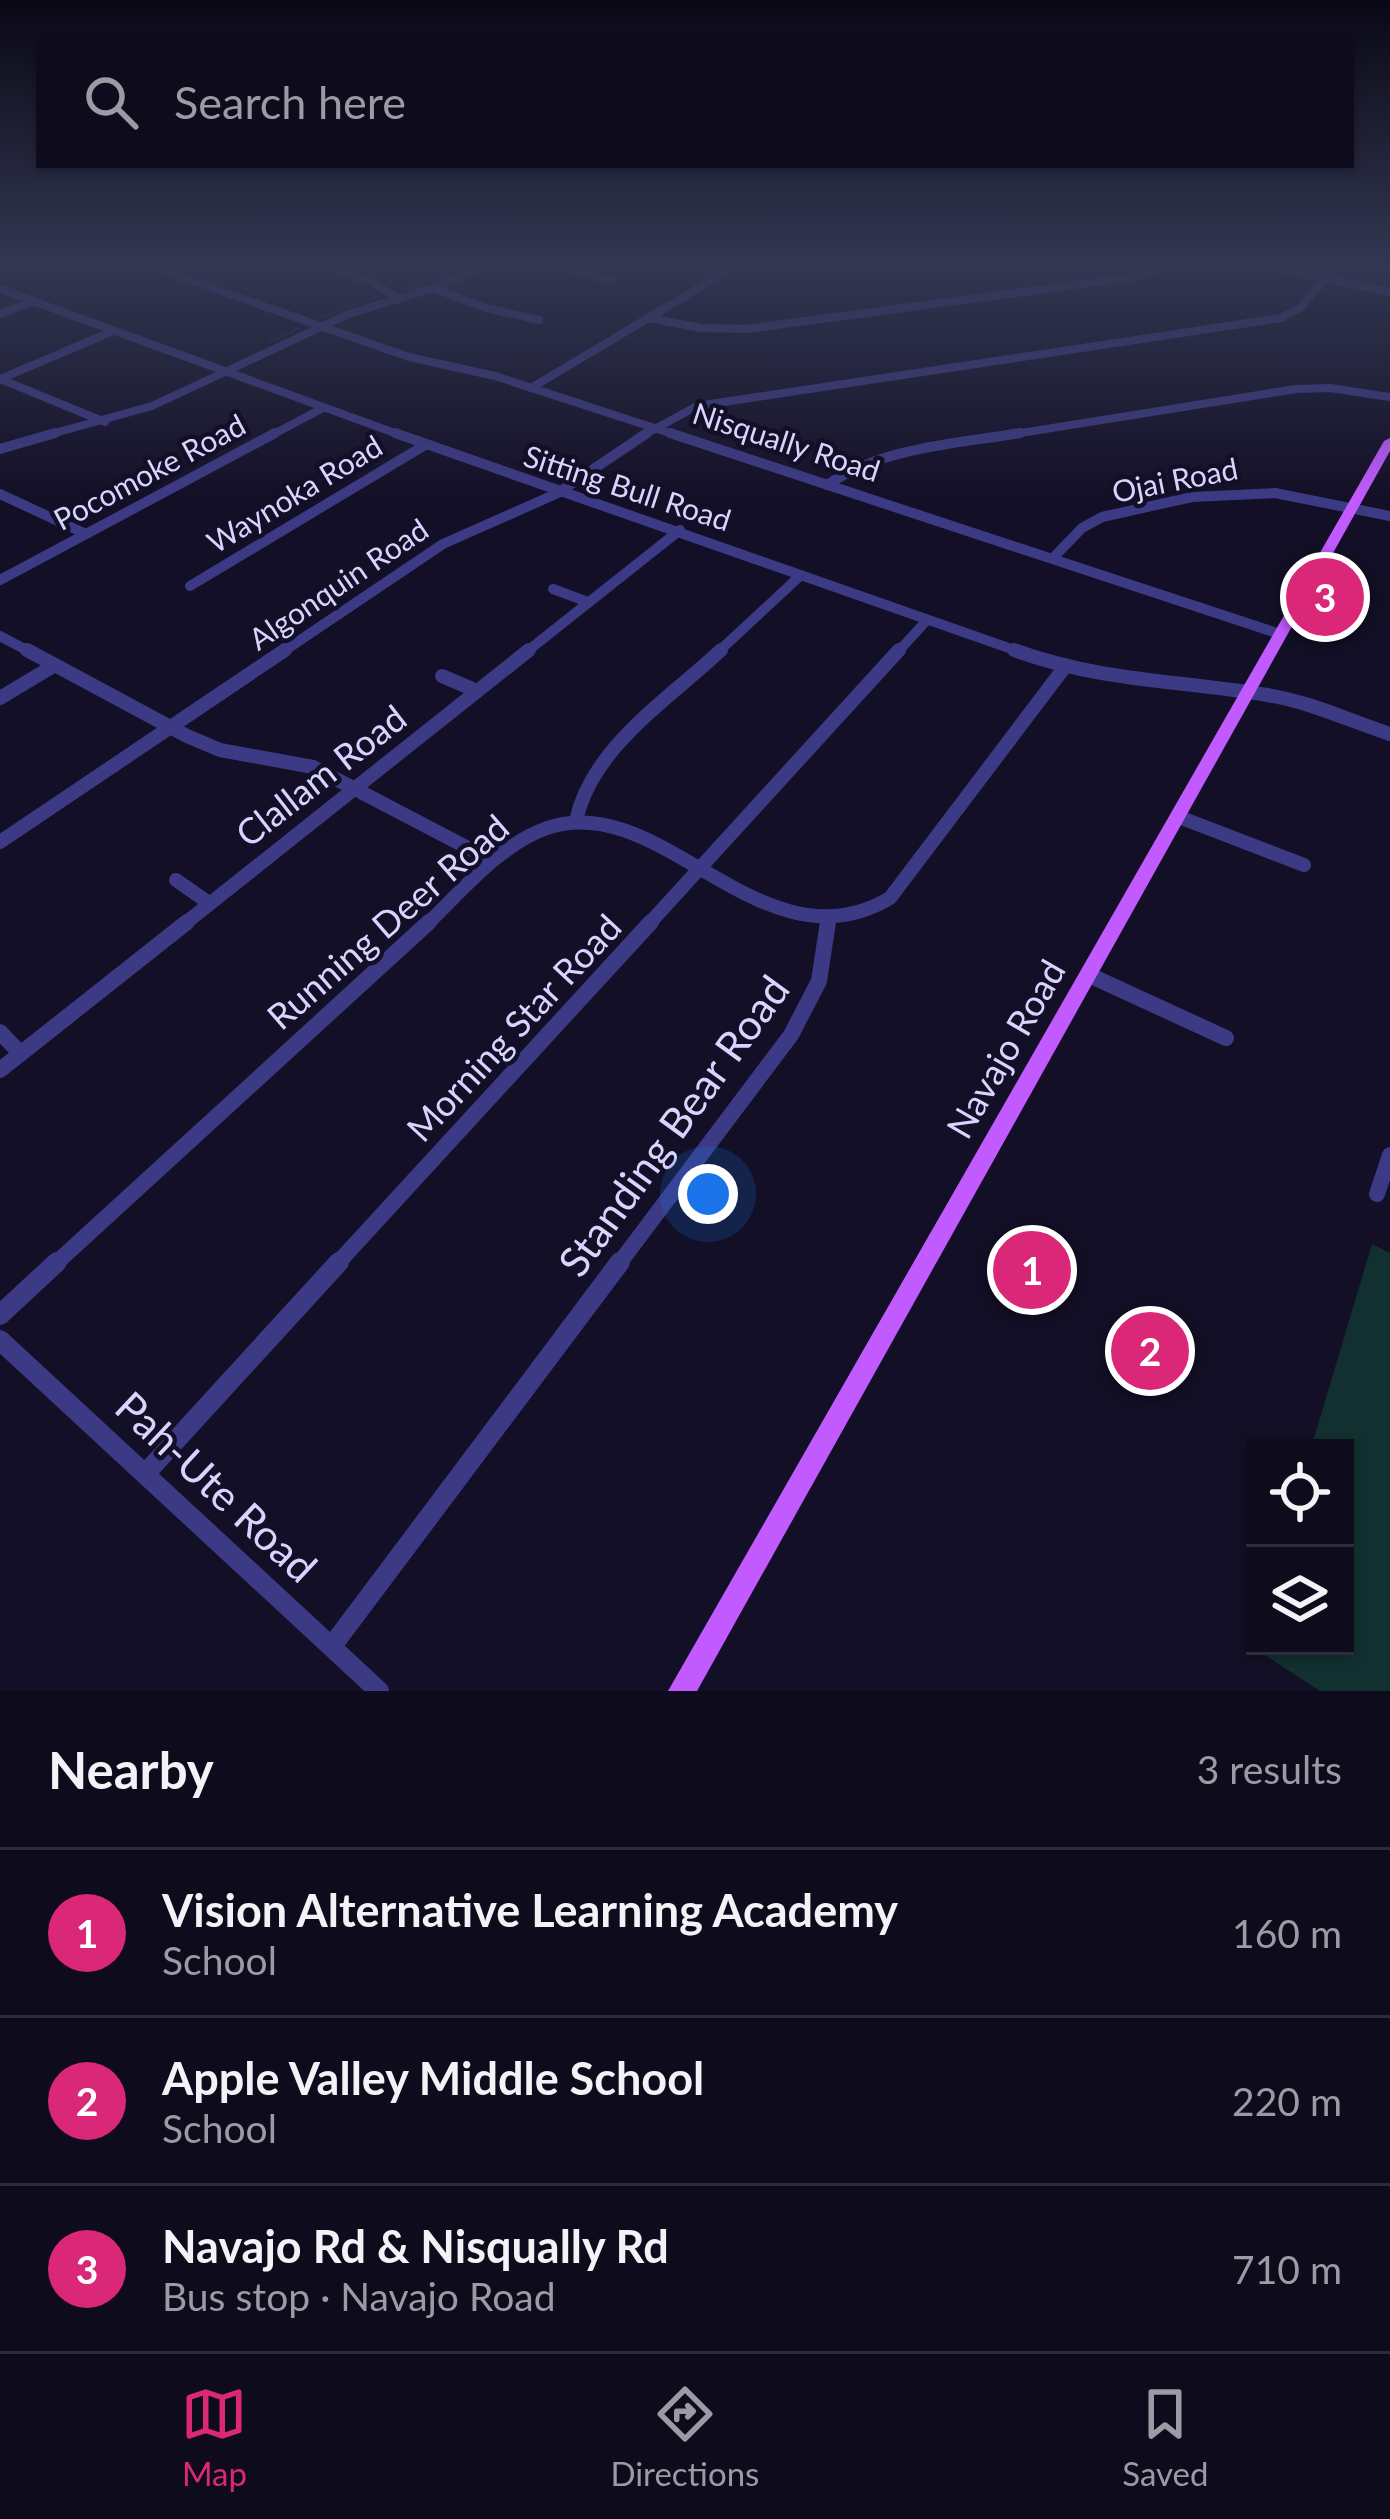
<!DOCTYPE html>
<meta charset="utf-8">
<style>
:root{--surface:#0e0b1c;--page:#171425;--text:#f1f3f6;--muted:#9b9ba3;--line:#2e2b3b;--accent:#db2777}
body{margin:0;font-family:Lato,sans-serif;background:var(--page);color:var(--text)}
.controls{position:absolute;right:36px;bottom:36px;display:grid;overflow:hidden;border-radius:0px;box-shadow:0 3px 9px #0004}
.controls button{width:108px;height:108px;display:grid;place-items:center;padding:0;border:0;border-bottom:3px solid var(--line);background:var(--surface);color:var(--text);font:60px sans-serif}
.you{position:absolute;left:708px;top:1194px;width:42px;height:42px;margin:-30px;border:9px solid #fff;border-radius:50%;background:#1a73e8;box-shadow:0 0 0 18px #1a73e833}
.badge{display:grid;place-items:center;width:78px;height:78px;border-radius:50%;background:var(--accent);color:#fff;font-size:39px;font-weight:700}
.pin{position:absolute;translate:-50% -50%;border:6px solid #fff;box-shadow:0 3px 12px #0006}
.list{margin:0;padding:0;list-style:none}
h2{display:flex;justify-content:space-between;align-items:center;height:156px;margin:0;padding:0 48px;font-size:51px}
h2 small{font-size:39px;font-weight:400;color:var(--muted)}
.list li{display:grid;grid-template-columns:78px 1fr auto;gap:36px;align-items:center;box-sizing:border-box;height:168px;padding:0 48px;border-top:3px solid var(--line)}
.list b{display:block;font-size:45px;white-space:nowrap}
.list p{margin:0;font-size:39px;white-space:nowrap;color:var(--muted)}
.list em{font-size:39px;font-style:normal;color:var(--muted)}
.icon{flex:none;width:66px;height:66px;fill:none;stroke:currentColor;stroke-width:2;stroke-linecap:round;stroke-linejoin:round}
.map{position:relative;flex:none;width:1390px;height:1691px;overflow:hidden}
.search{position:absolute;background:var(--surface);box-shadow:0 3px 9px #0004;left:36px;right:36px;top:36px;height:132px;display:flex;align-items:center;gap:30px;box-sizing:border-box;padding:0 42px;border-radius:0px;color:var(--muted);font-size:45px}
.sheet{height:660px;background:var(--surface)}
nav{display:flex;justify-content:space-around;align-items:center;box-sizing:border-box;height:168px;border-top:3px solid var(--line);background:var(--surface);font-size:33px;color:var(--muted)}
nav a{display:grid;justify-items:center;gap:6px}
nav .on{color:var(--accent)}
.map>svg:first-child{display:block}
.green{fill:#12302f}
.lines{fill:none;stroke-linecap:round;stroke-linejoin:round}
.stream{stroke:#0c2248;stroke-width:3}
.minor-far4{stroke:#3d3a85;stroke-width:8}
.minor-far3{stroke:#3d3a85;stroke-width:10}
.minor-far2{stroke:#3d3a85;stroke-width:14}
.minor-far1{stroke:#3d3a85;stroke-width:16}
.minor{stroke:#3d3a85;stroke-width:20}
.major{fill:#c25bff;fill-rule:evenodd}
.labels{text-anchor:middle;stroke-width:9;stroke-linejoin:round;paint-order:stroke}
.far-street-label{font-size:30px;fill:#d9d4ff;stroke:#130f26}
.street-label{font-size:36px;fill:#d9d4ff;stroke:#130f26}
.near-street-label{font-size:42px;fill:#d9d4ff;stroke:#130f26}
</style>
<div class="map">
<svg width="1390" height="1691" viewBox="0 0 1390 1691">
<rect width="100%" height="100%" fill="#130f26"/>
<path class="green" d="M1372,1244l18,9v438h-70l-69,-45 4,-13v13h90v-198h-34z"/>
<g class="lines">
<g class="stream">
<path d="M403,290l69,-28"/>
<path d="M319,318l60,-22"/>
<path d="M270,342l29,-14"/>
</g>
<g class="minor-far4">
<path d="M138,262l271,95 86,19 184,60"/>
<path d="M545,262l67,19"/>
<path d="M1251,262l139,30"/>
<path d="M316,264l54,17 29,18"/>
<path d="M433,288l53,20 53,12"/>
<path d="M0,289l403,147"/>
<path d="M0,314l33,-13"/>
<path d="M649,318l52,10 45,1 389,-52 53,-15"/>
<path d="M0,379l113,-48"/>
<path d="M0,379l105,43"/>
<path d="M531,388l211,-126"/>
<path d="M44,436l108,-30 197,-92 84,-26 59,-26"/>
<path d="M270,436l53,-28"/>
<path d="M642,436l55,-30 584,-88 20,-11 39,-45"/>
<path d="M1002,436l294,-47 34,-1 60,9"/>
</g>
<g class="minor-far3">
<path d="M395,433l628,220"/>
<path d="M670,433l610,201"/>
<path d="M0,449l55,-16"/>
<path d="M827,485c57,-38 127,-41 193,-52"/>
<path d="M0,494l86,40"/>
<path d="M1053,558l29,-30 20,-11 90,-20 83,-4 115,23"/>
<path d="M0,580l275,-147"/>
<path d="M190,586l235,-141"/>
<path d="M553,589l35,13"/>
<path d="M0,636l32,17"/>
<path d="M281,653l162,-109 115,-51 89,-60"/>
<path d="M525,653l155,-123"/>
<path d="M717,653l84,-78"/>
<path d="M897,653l30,-33"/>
</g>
<g class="minor-far2">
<path d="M27,650l160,86 33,14 93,17 178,93"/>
<path d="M1014,650c89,32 163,30 253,45 41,6 83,26 123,39"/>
<path d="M442,676l35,15"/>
<path d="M0,698l55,-33"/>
<path d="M1179,817l125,48"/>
<path d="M576,821c15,-73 93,-122 145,-171"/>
<path d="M0,842l285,-192"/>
<path d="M176,880l33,23"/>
<path d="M183,925l346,-275"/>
<path d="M426,925c36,-34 73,-80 121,-97 114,-40 216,146 343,70l174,-230"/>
<path d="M648,925l251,-275"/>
</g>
<g class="minor-far1">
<path d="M1089,975l137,63"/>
<path d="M0,1032l20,21"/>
<path d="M0,1070l187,-148"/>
<path d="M1377,1194l13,-39"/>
<path d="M54,1265l375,-343"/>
<path d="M336,1265l315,-343"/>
<path d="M618,1265l173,-230 28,-54 9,-59"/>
</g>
<g class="minor">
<path d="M0,1315l57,-53"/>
<path d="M0,1340l379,351"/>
<path d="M145,1474l194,-212"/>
<path d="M332,1646l288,-384"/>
</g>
<path class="major" d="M1390,438v13l-693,1240h-29l716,-1250z"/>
</g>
<linearGradient id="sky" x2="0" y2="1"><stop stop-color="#0a0815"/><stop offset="0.53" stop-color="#333752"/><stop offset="1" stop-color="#333752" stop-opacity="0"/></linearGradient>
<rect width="1390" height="499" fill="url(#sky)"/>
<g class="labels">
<g class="far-street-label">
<text transform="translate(786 443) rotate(18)" y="10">Nisqually Road</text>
<text transform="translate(150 473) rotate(-28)" y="10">Pocomoke Road</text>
<text transform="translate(1175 481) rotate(-11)" y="10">Ojai Road</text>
<text transform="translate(627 489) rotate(18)" y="10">Sitting Bull Road</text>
<text transform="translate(295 495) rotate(-31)" y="10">Waynoka Road</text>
<text transform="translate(339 585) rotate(-34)" y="10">Algonquin Road</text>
</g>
<g class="street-label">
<text transform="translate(321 776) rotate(-38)" y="13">Clallam Road</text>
<text transform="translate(388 922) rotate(-41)" y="13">Running Deer Road</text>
<text transform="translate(514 1028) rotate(-47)" y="13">Morning Star Road</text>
<text transform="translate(1006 1049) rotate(-60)" y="13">Navajo Road</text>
</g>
<g class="near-street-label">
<text transform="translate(674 1126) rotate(-54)" y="15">Standing Bear Road</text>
<text transform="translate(216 1487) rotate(43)" y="15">Pah-Ute Road</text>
</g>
</g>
</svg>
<div class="controls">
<button><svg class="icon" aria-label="locate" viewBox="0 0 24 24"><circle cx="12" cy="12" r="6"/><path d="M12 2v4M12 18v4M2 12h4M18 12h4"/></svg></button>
<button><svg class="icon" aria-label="layers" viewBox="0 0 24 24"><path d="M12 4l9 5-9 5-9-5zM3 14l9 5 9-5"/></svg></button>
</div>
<div class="you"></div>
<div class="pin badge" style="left:1032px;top:1270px">1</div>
<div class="pin badge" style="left:1150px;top:1351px">2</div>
<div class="pin badge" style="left:1325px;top:597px">3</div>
<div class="search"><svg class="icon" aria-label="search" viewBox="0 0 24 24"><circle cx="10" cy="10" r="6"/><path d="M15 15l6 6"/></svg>Search here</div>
</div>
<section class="sheet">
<h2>Nearby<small>3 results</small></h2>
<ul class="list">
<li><span class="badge">1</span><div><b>Vision Alternative Learning Academy</b><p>School</p></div><em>160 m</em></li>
<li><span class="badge">2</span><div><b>Apple Valley Middle School</b><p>School</p></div><em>220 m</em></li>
<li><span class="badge">3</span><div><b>Navajo Rd &amp; Nisqually Rd</b><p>Bus stop · Navajo Road</p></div><em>710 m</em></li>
</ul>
</section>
<nav>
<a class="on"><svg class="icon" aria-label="map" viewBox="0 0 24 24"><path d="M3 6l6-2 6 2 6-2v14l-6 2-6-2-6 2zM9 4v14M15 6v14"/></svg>Map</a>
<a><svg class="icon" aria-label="directions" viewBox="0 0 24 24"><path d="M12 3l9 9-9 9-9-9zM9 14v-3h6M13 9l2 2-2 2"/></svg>Directions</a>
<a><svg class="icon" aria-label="saved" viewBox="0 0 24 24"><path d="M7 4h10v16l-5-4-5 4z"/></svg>Saved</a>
</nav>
